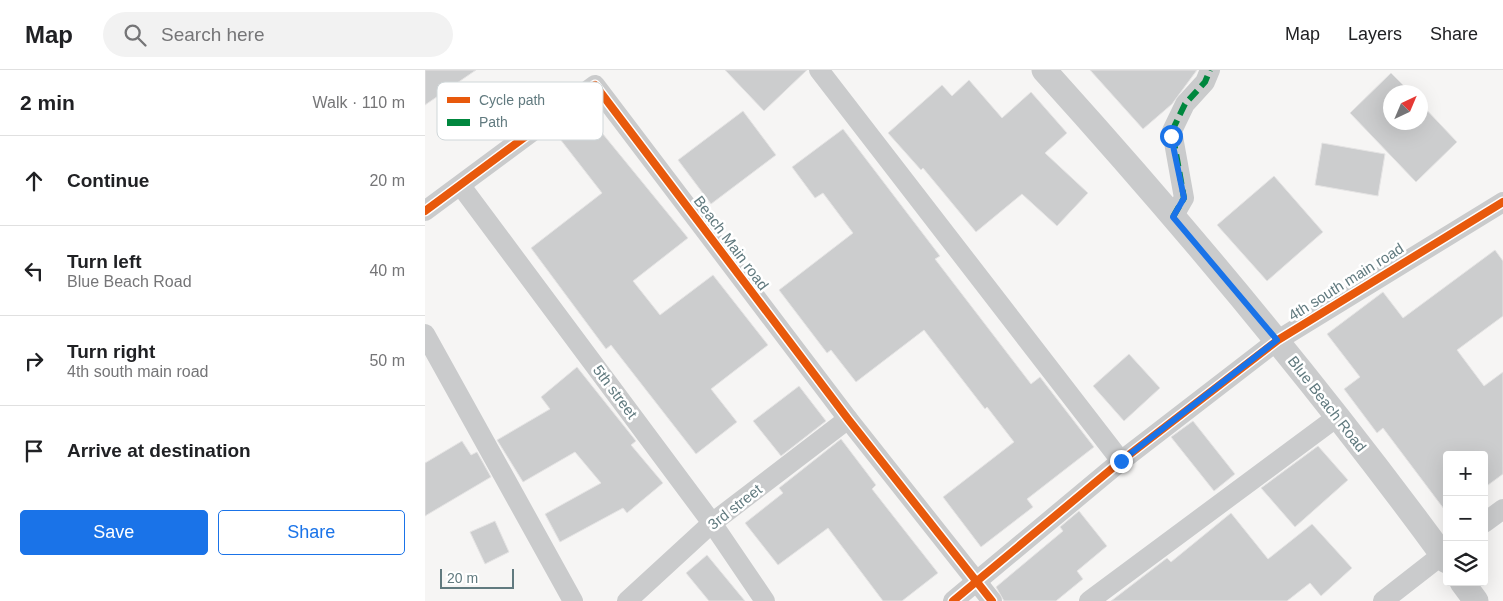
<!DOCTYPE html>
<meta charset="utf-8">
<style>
:root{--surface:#fff;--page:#f2f2f2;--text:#202124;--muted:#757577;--line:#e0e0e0;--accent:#1a73e8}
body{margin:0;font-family:Helvetica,sans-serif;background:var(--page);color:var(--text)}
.controls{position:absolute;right:15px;bottom:15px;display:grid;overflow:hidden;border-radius:5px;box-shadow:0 5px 20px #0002}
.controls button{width:45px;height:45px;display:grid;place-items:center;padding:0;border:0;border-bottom:1px solid var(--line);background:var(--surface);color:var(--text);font:25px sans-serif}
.compass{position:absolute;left:958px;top:15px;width:45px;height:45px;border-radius:50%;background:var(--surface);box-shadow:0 5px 20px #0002;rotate:44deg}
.scale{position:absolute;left:15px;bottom:12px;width:74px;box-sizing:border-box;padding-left:5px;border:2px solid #617a7f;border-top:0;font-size:14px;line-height:18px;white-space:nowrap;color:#617a7f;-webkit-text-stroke:4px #fff;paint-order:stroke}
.stop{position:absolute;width:15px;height:15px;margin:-11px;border:4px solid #1a73e8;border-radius:50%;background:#fff}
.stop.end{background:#1a73e8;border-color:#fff;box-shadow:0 1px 5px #0008}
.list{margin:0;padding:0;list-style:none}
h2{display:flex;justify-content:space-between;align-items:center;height:65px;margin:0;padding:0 20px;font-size:21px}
h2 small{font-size:16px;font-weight:400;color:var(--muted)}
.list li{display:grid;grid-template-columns:32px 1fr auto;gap:15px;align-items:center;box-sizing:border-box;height:90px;padding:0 20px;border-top:1px solid var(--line)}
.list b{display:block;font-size:19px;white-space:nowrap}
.list p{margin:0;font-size:16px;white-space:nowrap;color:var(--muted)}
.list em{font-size:16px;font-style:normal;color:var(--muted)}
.actions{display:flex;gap:10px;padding:15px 20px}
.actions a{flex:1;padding:11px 0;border:1px solid var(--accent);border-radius:5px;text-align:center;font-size:18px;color:var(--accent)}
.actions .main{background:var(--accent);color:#fff}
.icon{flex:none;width:28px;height:28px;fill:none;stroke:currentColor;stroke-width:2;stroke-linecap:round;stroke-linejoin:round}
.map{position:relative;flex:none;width:1078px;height:531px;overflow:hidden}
header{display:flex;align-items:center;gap:30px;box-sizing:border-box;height:70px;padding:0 25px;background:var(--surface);border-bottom:1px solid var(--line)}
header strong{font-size:24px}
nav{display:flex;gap:28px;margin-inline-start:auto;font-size:18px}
.search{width:350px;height:45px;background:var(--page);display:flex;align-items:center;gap:12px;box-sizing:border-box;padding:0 18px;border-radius:28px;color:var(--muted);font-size:19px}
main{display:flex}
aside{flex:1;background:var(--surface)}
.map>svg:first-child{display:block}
.building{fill:#cccdce;stroke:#e5e4e4}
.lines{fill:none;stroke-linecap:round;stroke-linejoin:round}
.minor{stroke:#cacbcc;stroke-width:20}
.tertiary{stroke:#cacbcc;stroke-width:25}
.quiet{stroke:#00873e;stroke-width:6;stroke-dasharray:12 6;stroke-linecap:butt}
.cycleway-casing{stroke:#fff;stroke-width:11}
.cycleway{stroke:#e8590c;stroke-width:8}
.route{stroke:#1a73e8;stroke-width:6}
.labels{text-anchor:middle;stroke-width:5;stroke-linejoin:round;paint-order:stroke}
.street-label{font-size:15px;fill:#617a7f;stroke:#fff}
.key{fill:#fff;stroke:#d0d7d9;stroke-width:1}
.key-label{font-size:14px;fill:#617a7f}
</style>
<header>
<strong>Map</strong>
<div class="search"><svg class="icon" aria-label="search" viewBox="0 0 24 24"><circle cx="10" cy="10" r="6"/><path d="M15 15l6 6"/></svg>Search here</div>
<nav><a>Map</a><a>Layers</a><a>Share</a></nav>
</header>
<main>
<aside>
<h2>2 min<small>Walk · 110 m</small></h2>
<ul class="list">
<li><svg class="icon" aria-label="ahead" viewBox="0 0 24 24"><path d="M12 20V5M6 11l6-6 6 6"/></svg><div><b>Continue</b></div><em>20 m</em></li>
<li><svg class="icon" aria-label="left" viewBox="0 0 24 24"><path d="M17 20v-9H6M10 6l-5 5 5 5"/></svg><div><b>Turn left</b><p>Blue Beach Road</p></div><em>40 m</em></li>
<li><svg class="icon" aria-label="right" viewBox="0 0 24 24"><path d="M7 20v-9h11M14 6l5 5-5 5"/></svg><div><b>Turn right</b><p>4th south main road</p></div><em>50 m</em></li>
<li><svg class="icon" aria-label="arrive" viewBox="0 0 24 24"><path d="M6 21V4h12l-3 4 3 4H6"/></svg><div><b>Arrive at destination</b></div></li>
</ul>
<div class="actions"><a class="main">Save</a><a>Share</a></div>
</aside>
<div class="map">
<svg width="1078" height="531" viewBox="0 0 1078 531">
<rect width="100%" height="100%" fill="#f6f5f4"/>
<g class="building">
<path d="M0,0h51l-51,35z"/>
<path d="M300,0h82l-43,41z"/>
<path d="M665,0h107l-25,34 -29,25z"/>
<path d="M966,3l19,19h-19v30h30v-18l36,38 -41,40 -66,-69z"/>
<path d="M544,10l33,38 29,-26 36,41 -22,20 43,40 -31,33 -35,-32 -46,38 -53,-64 -2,2 -33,-37 54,-48 10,11z"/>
<path d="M318,41l33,44 -65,49 -33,-44z"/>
<path d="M164,47l99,121 -55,43 27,34 53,-40 55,70 -57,44 26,33 -41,32 -85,-109 -5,4 -75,-101 71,-55 -42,-54z"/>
<path d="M418,59l97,127 -5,3 96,125 9,-7 54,70 -67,52 6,8 -52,40 -38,-50 71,-55 -27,-35 -2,2 -61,-79 -68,52 -25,-32 -4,3 -48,-63 74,-57 -30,-40 -8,5 -23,-31z"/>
<path d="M897,73l63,11 -7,42 -63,-11z"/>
<path d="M849,106l49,56 -56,49 -50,-56z"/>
<path d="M1070,180l8,11v55l-46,34 27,36 19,-14v102l-19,14v-33h-37v58l-64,-85 -6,5 -33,-44 16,-12 -33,-43 56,-42 20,26z"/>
<path d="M704,284l31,34 -36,33 -31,-35z"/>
<path d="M152,297l59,74 -5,4 32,38 -36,30 -4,-5 -63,34 -15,-28 56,-31 -26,-31 -52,30 -26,-42 53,-31 -9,-12z"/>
<path d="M374,316l27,35 -45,35 -28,-35z"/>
<path d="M768,351l42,53 -21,17 -43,-54z"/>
<path d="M416,369l35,46 -4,4 66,84 -36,28h-19l-55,-73 -50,37 -33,-42 38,-30 -4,-5z"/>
<path d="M37,371l9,14 6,-3 14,25 -66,39v-53z"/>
<path d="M893,376l30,34 -53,47 -34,-39z"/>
<path d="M654,441l28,35 -30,25 6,8 -27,22h-52l-8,-14 67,-56 -3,-4z"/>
<path d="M806,443l37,46 44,-35 40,44 -31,28 -11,-13 -23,18h-176l56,-43 4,4z"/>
<path d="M70,451l14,31 -24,12 -15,-32z"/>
<path d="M282,485l38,46h-36l-23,-28z"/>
</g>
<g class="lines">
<g class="minor">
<path d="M394,0l302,391"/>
<path d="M36,116l251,337 53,78"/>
<path d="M0,141l170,-126 253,334 144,182"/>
<path d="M748,147l11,-19 -12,-67 13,-27 20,-22 5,-12"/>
<path d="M0,264l148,267"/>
<path d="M1059,453l19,-14"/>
<path d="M202,531l85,-78 136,-104"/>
<path d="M528,531l168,-140 157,-121 225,-138"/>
<path d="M664,531l248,-184"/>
<path d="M958,531l64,-50"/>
</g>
<g class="tertiary">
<path d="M619,0c142,157 278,320 403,491"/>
<path d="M1037,512l14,19"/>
</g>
<path class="quiet" d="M748,147l11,-19 -12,-67 13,-27 20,-22 5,-12"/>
<defs>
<g id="cycleway">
<path d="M0,141l170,-126 253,334 144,182"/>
<path d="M528,531l168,-140 157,-121 225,-138"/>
</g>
</defs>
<use href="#cycleway" class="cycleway-casing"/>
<use href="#cycleway" class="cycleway"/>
</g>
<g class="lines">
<path class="route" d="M696,391l156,-121 -104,-123 11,-19 -13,-62"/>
</g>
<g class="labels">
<g class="street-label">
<text transform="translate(306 173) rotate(53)" y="5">Beach Main road</text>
<text transform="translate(921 212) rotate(-32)" y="5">4th south main road</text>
<text transform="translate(190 322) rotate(53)" y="5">5th street</text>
<text transform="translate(902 334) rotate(52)" y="5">Blue Beach Road</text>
<text transform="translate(310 437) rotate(-38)" y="5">3rd street</text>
</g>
</g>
<rect x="12" y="12" width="166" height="58" rx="8" class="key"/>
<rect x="22" y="27" width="23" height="6" fill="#e8590c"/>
<rect x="22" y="49" width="23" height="7" fill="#00873e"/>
<g class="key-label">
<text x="54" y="35">Cycle path</text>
<text x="54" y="57">Path</text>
</g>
</svg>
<div class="controls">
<button>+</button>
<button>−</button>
<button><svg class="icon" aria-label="layers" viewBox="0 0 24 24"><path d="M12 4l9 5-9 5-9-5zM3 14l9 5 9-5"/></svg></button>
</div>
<svg class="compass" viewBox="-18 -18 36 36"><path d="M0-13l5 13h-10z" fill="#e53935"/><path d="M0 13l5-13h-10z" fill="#757577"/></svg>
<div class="scale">20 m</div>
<div class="stop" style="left:746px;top:66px"></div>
<div class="stop end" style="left:696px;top:391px"></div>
</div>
</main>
